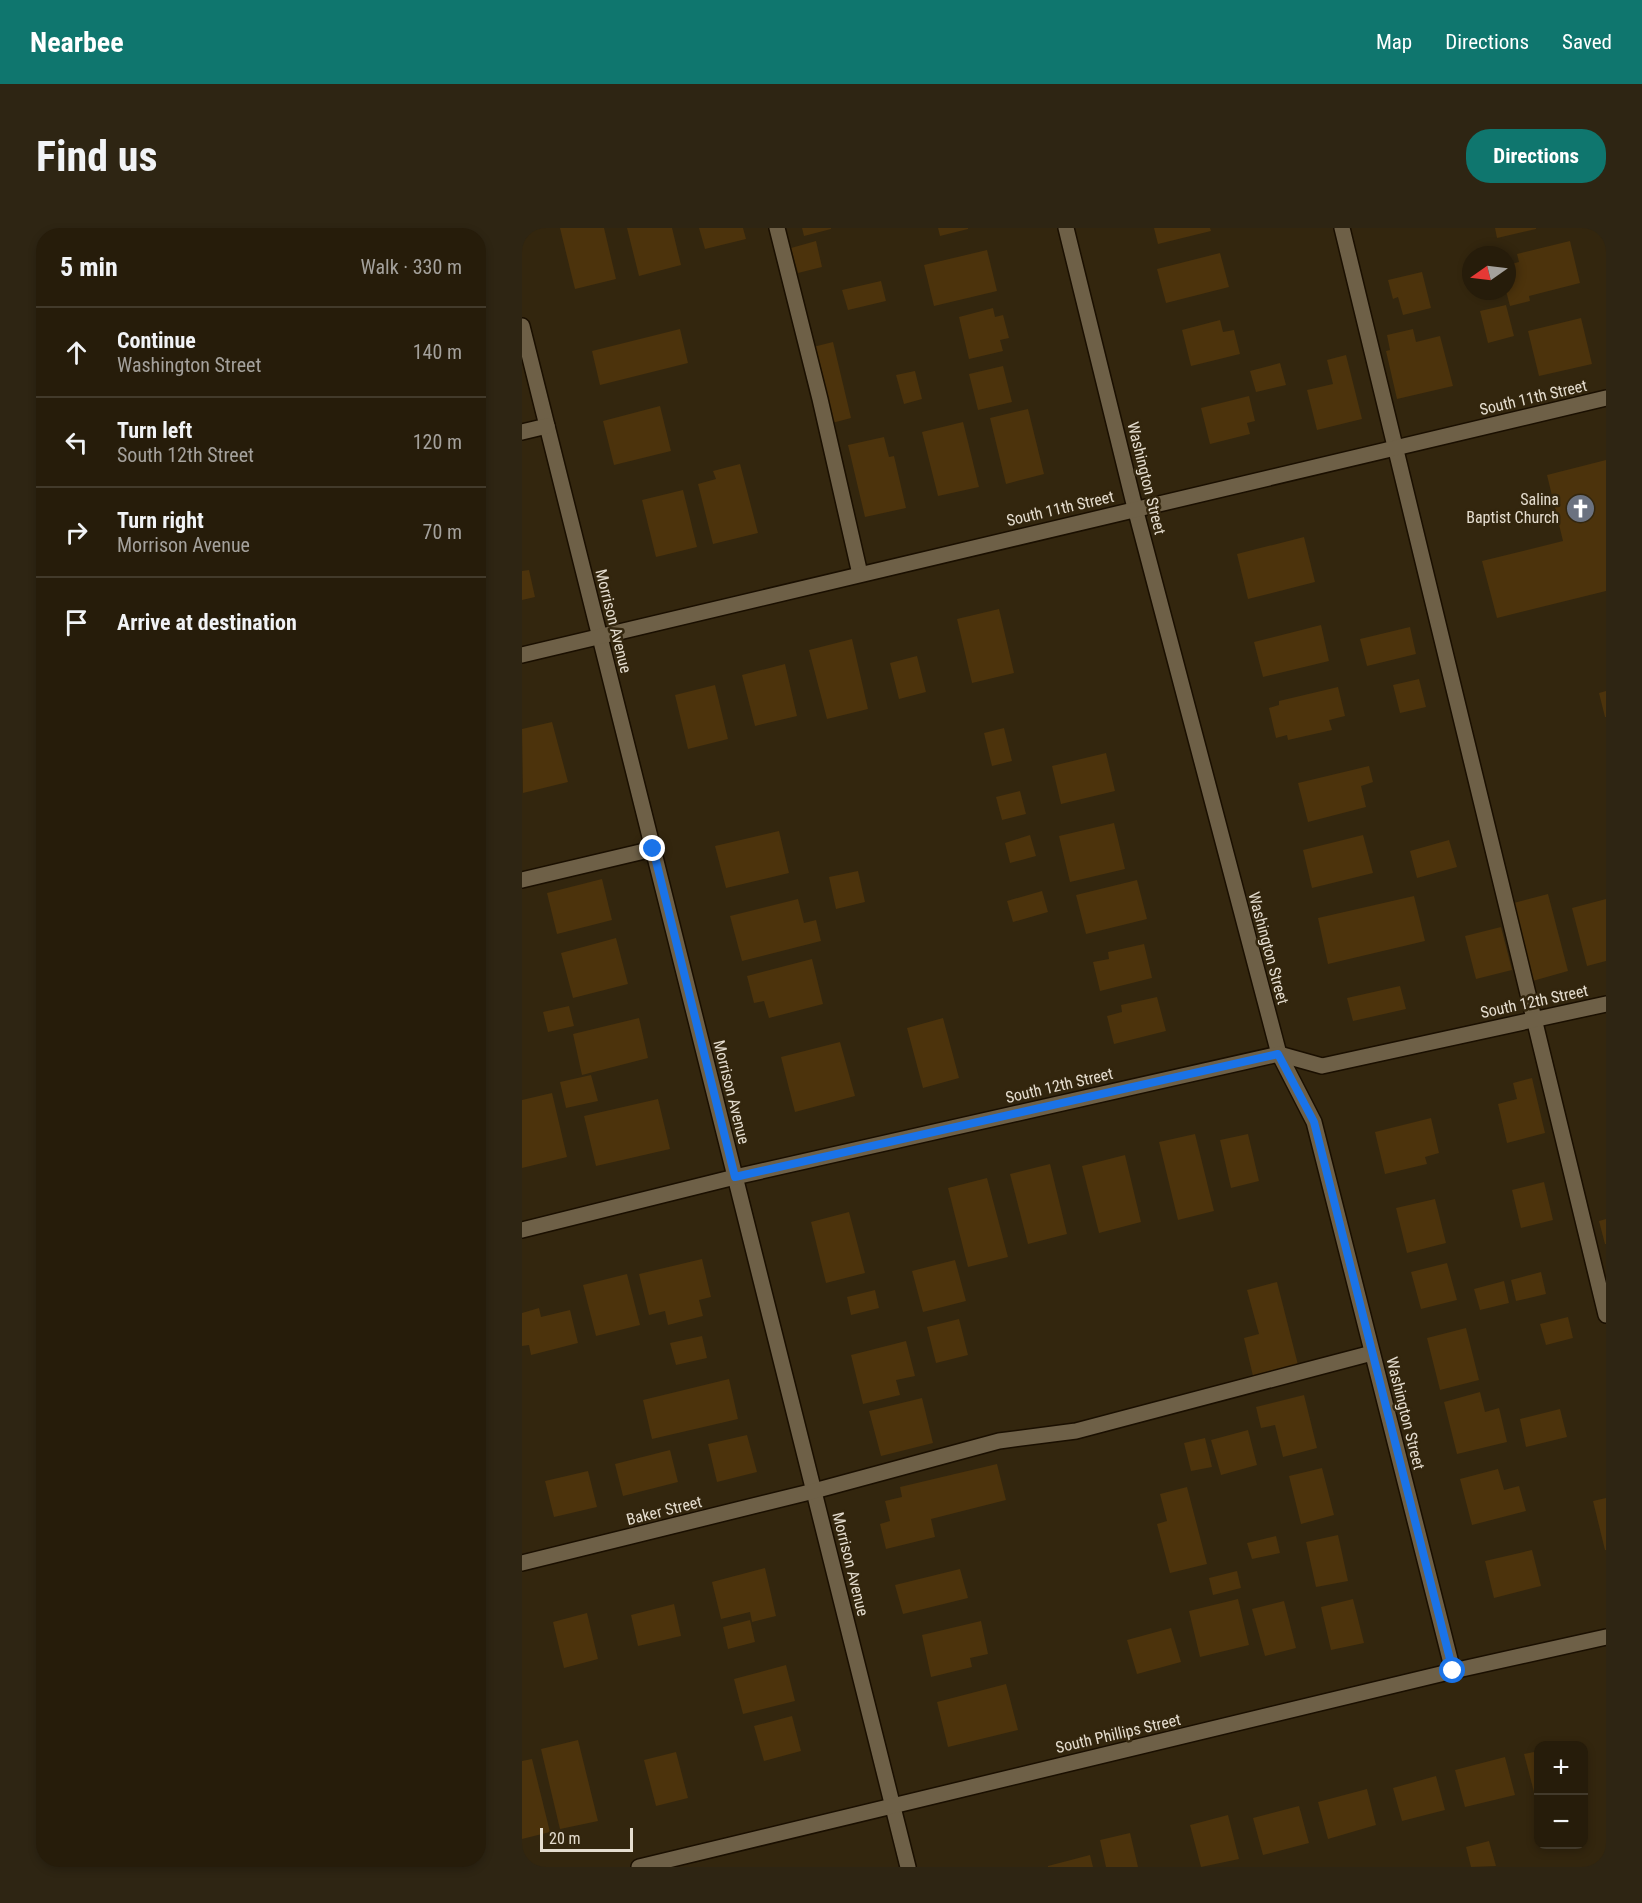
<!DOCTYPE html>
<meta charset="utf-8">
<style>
:root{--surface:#261c0a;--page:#2e2513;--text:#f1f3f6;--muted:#a4a19c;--line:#423a2b;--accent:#0f766e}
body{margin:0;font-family:"Roboto Condensed",sans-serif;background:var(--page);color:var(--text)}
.controls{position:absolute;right:18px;bottom:18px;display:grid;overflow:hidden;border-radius:12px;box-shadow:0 3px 9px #0003}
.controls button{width:54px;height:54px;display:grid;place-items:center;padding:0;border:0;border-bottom:2px solid var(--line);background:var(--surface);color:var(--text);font:30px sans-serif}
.compass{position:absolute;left:940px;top:18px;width:54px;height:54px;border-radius:50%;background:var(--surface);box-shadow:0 3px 9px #0003;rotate:256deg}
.scale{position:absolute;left:18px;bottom:15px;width:93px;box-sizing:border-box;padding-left:6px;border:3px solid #e5ddcf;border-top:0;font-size:16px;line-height:21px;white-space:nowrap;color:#e5ddcf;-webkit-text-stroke:4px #33260e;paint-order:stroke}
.stop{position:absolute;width:18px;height:18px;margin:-14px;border:4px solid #1a73e8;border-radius:50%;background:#fff}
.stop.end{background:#1a73e8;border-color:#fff;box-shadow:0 2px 6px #0008}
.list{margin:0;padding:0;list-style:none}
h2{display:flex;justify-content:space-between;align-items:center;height:78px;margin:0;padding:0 24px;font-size:26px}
h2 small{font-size:20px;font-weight:400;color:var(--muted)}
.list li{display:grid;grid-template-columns:39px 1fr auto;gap:18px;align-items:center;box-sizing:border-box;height:90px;padding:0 24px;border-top:2px solid var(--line)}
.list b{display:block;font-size:22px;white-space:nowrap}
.list p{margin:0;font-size:20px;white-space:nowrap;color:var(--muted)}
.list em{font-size:20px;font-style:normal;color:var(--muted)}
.icon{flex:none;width:33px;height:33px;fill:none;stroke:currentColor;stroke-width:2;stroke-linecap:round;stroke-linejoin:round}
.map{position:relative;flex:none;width:1084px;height:1639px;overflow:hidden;border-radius:24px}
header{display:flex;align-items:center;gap:36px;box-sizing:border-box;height:84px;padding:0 30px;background:var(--accent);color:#fff}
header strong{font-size:28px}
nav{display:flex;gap:33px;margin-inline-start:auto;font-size:21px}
.intro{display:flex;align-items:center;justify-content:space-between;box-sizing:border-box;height:144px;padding:0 36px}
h1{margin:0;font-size:42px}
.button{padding:15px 27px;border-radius:24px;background:var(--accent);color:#fff;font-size:21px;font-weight:700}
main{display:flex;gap:36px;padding:0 36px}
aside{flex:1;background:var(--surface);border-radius:24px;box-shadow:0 3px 9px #0003}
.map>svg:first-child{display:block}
.building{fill:#4c330c}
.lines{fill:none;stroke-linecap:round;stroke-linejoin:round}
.minor-casing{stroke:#1a0f00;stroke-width:18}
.minor{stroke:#6e6047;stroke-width:15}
.route{stroke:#1a73e8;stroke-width:8}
.labels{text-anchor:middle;stroke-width:5;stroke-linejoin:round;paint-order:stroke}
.street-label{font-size:16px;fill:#e5ddcf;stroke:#33260e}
.poi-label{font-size:16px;fill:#e5ddcf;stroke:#33260e;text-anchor:end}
</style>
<header>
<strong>Nearbee</strong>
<nav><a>Map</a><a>Directions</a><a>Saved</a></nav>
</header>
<div class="intro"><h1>Find us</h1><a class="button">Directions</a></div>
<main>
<aside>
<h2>5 min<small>Walk · 330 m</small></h2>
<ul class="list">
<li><svg class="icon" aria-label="ahead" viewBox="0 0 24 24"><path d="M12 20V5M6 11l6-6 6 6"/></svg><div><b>Continue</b><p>Washington Street</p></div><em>140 m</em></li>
<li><svg class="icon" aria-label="left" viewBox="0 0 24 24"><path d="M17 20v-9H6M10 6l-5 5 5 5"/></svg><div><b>Turn left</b><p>South 12th Street</p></div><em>120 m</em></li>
<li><svg class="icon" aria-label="right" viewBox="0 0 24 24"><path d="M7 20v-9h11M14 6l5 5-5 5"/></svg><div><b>Turn right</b><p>Morrison Avenue</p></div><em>70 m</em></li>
<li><svg class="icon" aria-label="arrive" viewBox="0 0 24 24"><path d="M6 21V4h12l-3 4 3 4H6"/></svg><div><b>Arrive at destination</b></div></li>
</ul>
</aside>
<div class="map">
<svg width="1084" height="1639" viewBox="0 0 1084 1639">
<rect width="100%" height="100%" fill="#33260e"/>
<g class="building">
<path d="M38,0h44l12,51 -41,10z"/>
<path d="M105,0h45l9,37 -42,11z"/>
<path d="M177,0h44l3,11 -41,10z"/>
<path d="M280,0h29v1l-27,7z"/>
<path d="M416,0h30v1l-28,7z"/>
<path d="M632,0h56l1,3 -53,13z"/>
<path d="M973,0h41v1l-39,9z"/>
<path d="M294,13l6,26 -24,6 -7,-25z"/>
<path d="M1048,13l10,42 -51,13 1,5 -20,5 -4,-15 1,-26 12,-3 -2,-8z"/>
<path d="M465,22l10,41 -63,15 -10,-41z"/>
<path d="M698,25l9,34 -63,16 -9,-34z"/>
<path d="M900,44l9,36 -28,7 -5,-18 -5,2 -5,-19z"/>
<path d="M359,53l5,20 -38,9 -6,-20z"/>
<path d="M984,77l8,31 -26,7 -8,-32z"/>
<path d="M471,80l2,9 8,-2 6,23 -9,2 3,11 -34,8 -10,-42z"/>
<path d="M1059,90l11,46 -53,12 -11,-45z"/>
<path d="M698,92l3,12 11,-2 6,24 -49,12 -9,-36z"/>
<path d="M158,101l8,34 -88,22 -8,-34z"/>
<path d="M891,101l3,13 24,-6 13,50 -56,13 -11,-48 4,-1 -3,-15z"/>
<path d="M311,114l18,76 -19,5 -19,-76z"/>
<path d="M824,127l16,64 -45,11 -10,-40 26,-6 -6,-24z"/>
<path d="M758,135l6,22 -30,7 -6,-21z"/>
<path d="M481,138l9,36 -34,8 -9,-36z"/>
<path d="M393,143l7,28 -18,5 -8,-29z"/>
<path d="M727,168l6,25 -8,2 3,11 -40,10 -9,-36z"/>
<path d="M138,178l11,45 -57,14 -11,-44z"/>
<path d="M506,181l16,65 -38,10 -16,-66z"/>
<path d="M441,194l16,65 -41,9 -16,-64z"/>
<path d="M362,209l5,20 5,-1 12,52 -41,9 -17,-72z"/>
<path d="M1084,232v131l-109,27 -15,-57 81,-20 -16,-66z"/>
<path d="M218,236l18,69 -45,11 -15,-60 18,-5 -3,-8z"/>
<path d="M161,262l14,57 -41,10 -14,-57z"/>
<path d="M782,309l11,45 -67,17 -11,-45z"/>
<path d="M7,342l6,27 -13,3v-29z"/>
<path d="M477,381l15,64 -42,10 -15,-64z"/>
<path d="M799,397l8,36 -66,16 -9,-35z"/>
<path d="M888,399l6,27 -49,12 -7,-27z"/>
<path d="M330,411l16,70 -41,10 -18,-69z"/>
<path d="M395,428l9,36 -27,7 -9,-36z"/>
<path d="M263,436l12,52 -42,10 -13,-51z"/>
<path d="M897,451l7,28 -26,6 -7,-28z"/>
<path d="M193,457l13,54 -40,10 -13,-54z"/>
<path d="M816,459l7,29 -16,4 3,10 -44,10 -1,-5 -11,3 -7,-30 10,-3v-4z"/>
<path d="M1084,463v26h-1l-6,-24z"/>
<path d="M30,494l16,60 -45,11 -1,-64z"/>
<path d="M482,500l8,33 -20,5 -8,-33z"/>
<path d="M584,525l9,38 -54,13 -9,-38z"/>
<path d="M847,538l4,16 -12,4 5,21 -58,15 -10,-39z"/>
<path d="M498,563l6,23 -24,6 -6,-23z"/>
<path d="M592,595l11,46 -55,13 -11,-46z"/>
<path d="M257,603l10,42 -63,15 -11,-42z"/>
<path d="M508,607l6,21 -26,7 -5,-20z"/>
<path d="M841,607l10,38 -61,15 -9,-38z"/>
<path d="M927,612l8,27 -40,11 -7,-27z"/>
<path d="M336,643l7,31 -29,7 -7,-32z"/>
<path d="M80,651l10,41 -55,14 -10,-41z"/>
<path d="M615,652l10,39 -61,15 -10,-39z"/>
<path d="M520,663l6,21 -35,10 -6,-21z"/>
<path d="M1026,666l20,77 -39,11 -19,-78z"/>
<path d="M892,668l11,45 -97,23 -10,-46z"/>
<path d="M276,671l6,24 12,-3 5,21 -79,20 -12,-45z"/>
<path d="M1084,671v62l-19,5 -15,-58z"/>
<path d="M979,699l11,43 -36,9 -11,-43z"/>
<path d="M94,710l12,46 -55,14 -12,-45z"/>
<path d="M622,716l8,34 -52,13 -7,-29 16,-3 -1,-7z"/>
<path d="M290,731l11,45 -54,14 -5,-17 -10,2 -7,-27z"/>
<path d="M878,758l6,23 -53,12 -6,-23z"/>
<path d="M635,769l9,34 -52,13 -7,-28 15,-4 -1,-7z"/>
<path d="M47,778l5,20 -26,6 -5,-20z"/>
<path d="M117,790l9,40 -66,17 -9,-41z"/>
<path d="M421,790l16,60 -36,10 -16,-60z"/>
<path d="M318,814l15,54 -60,16 -14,-55z"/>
<path d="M69,847l7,26 -32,7 -6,-26z"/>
<path d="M1010,850l13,55 -38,10 -9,-39 19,-5 -4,-16z"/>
<path d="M30,865l15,64 -45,11v-68z"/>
<path d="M136,871l12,50 -74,17 -12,-50z"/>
<path d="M909,890l8,35 -14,4 2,7 -42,10 -10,-42z"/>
<path d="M673,906l19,77 -36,9 -19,-78z"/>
<path d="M726,906l11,47 -28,7 -11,-48z"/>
<path d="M603,927l16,67 -42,11 -17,-67z"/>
<path d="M528,936l17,70 -39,10 -18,-70z"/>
<path d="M465,950l21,79 -40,10 -20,-79z"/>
<path d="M1022,954l9,38 -32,8 -9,-38z"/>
<path d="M913,971l11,44 -39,10 -11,-45z"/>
<path d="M327,984l16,61 -39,10 -15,-61z"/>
<path d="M1084,991v25h-1l-6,-23z"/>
<path d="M180,1031l9,38 -12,3 4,16 -35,9 -3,-14 -16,4 -10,-41z"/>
<path d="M433,1032l11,41 -43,11 -11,-41z"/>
<path d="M925,1035l10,37 -36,9 -10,-37z"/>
<path d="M1019,1044l5,22 -30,7 -5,-21z"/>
<path d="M105,1046l13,51 -44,11 -13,-51z"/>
<path d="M982,1053l5,22 -29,7 -6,-21z"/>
<path d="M755,1054l21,83 -45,11 -9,-38 15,-4 -12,-44z"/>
<path d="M353,1062l4,18 -28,7 -4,-18z"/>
<path d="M17,1080l2,9 29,-7 8,33 -47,12 -2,-10 -7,1v-33z"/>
<path d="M1046,1089l5,21 -27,7 -6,-21z"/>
<path d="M437,1091l9,36 -32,8 -9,-36z"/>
<path d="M944,1100l13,52 -39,10 -13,-52z"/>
<path d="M180,1108l5,22 -31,7 -6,-22z"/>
<path d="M384,1113l9,35 -19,4 4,15 -37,9 -12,-49z"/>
<path d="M207,1151l9,40 -86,20 -9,-39z"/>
<path d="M958,1164l5,20 14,-4 8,34 -50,12 -13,-52z"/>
<path d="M782,1167l13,53 -34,9 -8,-32 -14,3 -5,-21z"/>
<path d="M400,1170l11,45 -52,13 -12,-45z"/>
<path d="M1038,1181l7,28 -41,10 -6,-28z"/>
<path d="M726,1202l9,35 -36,10 -10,-35z"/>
<path d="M225,1207l10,37 -40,10 -9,-38z"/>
<path d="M683,1210l7,29 -21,4 -7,-28z"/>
<path d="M148,1222l8,32 -55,14 -8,-32z"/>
<path d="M475,1236l9,36 -75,19 4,18 -49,12 -6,-25 10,-3 -5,-20 17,-4 -2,-10z"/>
<path d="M800,1240l12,47 -33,9 -12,-48z"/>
<path d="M976,1241l6,21 15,-4 7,25 -54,14 -12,-46z"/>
<path d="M66,1243l9,36 -43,10 -9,-36z"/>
<path d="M665,1259l20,77 -37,9 -13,-49 10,-3 -7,-27z"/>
<path d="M1084,1270v52h-1l-12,-49z"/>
<path d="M816,1307l10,46 -32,6 -10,-45z"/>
<path d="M754,1308l4,17 -28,6 -5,-16z"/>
<path d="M1010,1322l9,36 -47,12 -9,-37z"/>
<path d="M243,1340l11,48 -24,6 -2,-10 -29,7 -9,-37z"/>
<path d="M438,1341l8,29 -65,16 -8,-29z"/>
<path d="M715,1343l4,17 -28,7 -4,-17z"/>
<path d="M716,1371l11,46 -49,12 -11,-46z"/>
<path d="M831,1371l11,44 -33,7 -10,-43z"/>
<path d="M762,1373l12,47 -31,8 -13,-47z"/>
<path d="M152,1376l7,32 -43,10 -7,-31z"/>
<path d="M65,1385l11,46 -34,9 -11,-46z"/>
<path d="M228,1392l5,22 -27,7 -5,-22z"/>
<path d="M459,1393l7,33 -18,4 2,9 -41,10 -9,-42z"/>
<path d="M649,1400l10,34 -44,12 -10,-34z"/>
<path d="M264,1437l9,36 -52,13 -9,-35z"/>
<path d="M484,1456l12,46 -70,17 -11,-45z"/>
<path d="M270,1488l9,35 -37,10 -10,-35z"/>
<path d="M56,1512l20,81 -38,8 -19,-80z"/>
<path d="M1017,1523v56h-1l-14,-53z"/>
<path d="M154,1524l12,46 -32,8 -12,-46z"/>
<path d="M983,1529l10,38 -50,12 -10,-37z"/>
<path d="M10,1531l18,73 -28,7v-78z"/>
<path d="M914,1548l9,34 -43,11 -9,-33z"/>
<path d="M845,1561l9,36 -48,14 -10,-37z"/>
<path d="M777,1578l10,37 -46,12 -10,-37z"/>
<path d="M706,1587l11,44 -38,8 -11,-42z"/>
<path d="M608,1605l8,34h-32l-6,-27z"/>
<path d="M967,1613l7,25 -25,1 -5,-20z"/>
<path d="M568,1627l3,12h-45v-1z"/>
</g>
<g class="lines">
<defs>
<g id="minor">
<path d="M255,0l43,171 40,175"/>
<path d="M544,0l69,280 144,546 35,68 139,549"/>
<path d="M820,0l264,1087"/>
<path d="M0,98l386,1541"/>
<path d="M0,204l25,-6"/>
<path d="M0,427l1084,-257"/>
<path d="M0,652l131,-31"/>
<path d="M0,1002l213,-53 544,-123 43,12 284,-62"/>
<path d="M0,1335l292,-72 185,-50 77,-10 296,-78"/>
<path d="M117,1639l814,-196 153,-34"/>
</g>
</defs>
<use href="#minor" class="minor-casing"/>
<use href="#minor" class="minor"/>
</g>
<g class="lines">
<path class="route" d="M131,621l82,328 543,-123 36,68 139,549"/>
</g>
<defs>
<symbol id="church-disc" viewBox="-11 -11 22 22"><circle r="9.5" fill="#6b7280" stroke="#33260e"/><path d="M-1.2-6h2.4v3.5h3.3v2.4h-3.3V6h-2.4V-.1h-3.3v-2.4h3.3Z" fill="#fff"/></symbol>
</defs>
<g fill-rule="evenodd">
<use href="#church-disc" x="1042" y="264" width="33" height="33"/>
</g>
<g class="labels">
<g class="street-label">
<text transform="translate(1011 169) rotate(-13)" y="6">South 11th Street</text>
<text transform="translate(625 250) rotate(76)" y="6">Washington Street</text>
<text transform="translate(538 280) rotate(-13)" y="6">South 11th Street</text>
<text transform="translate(92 393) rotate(76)" y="6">Morrison Avenue</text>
<text transform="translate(747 720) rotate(75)" y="6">Washington Street</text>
<text transform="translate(1012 773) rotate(-12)" y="6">South 12th Street</text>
<text transform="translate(537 857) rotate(-13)" y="6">South 12th Street</text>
<text transform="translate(210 864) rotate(76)" y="6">Morrison Avenue</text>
<text transform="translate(884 1185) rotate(76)" y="6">Washington Street</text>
<text transform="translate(142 1282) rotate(-14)" y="6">Baker Street</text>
<text transform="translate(329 1336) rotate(76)" y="6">Morrison Avenue</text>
<text transform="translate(596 1505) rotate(-13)" y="6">South Phillips Street</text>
</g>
<g class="poi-label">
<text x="1037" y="277">Salina<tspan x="1037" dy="18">Baptist Church</tspan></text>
</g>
</g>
</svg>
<div class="controls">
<button>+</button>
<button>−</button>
</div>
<svg class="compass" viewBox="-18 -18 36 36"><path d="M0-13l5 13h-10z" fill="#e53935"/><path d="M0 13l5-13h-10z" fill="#a4a19c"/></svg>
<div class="scale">20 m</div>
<div class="stop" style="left:931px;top:1443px"></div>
<div class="stop end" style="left:131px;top:621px"></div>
</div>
</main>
